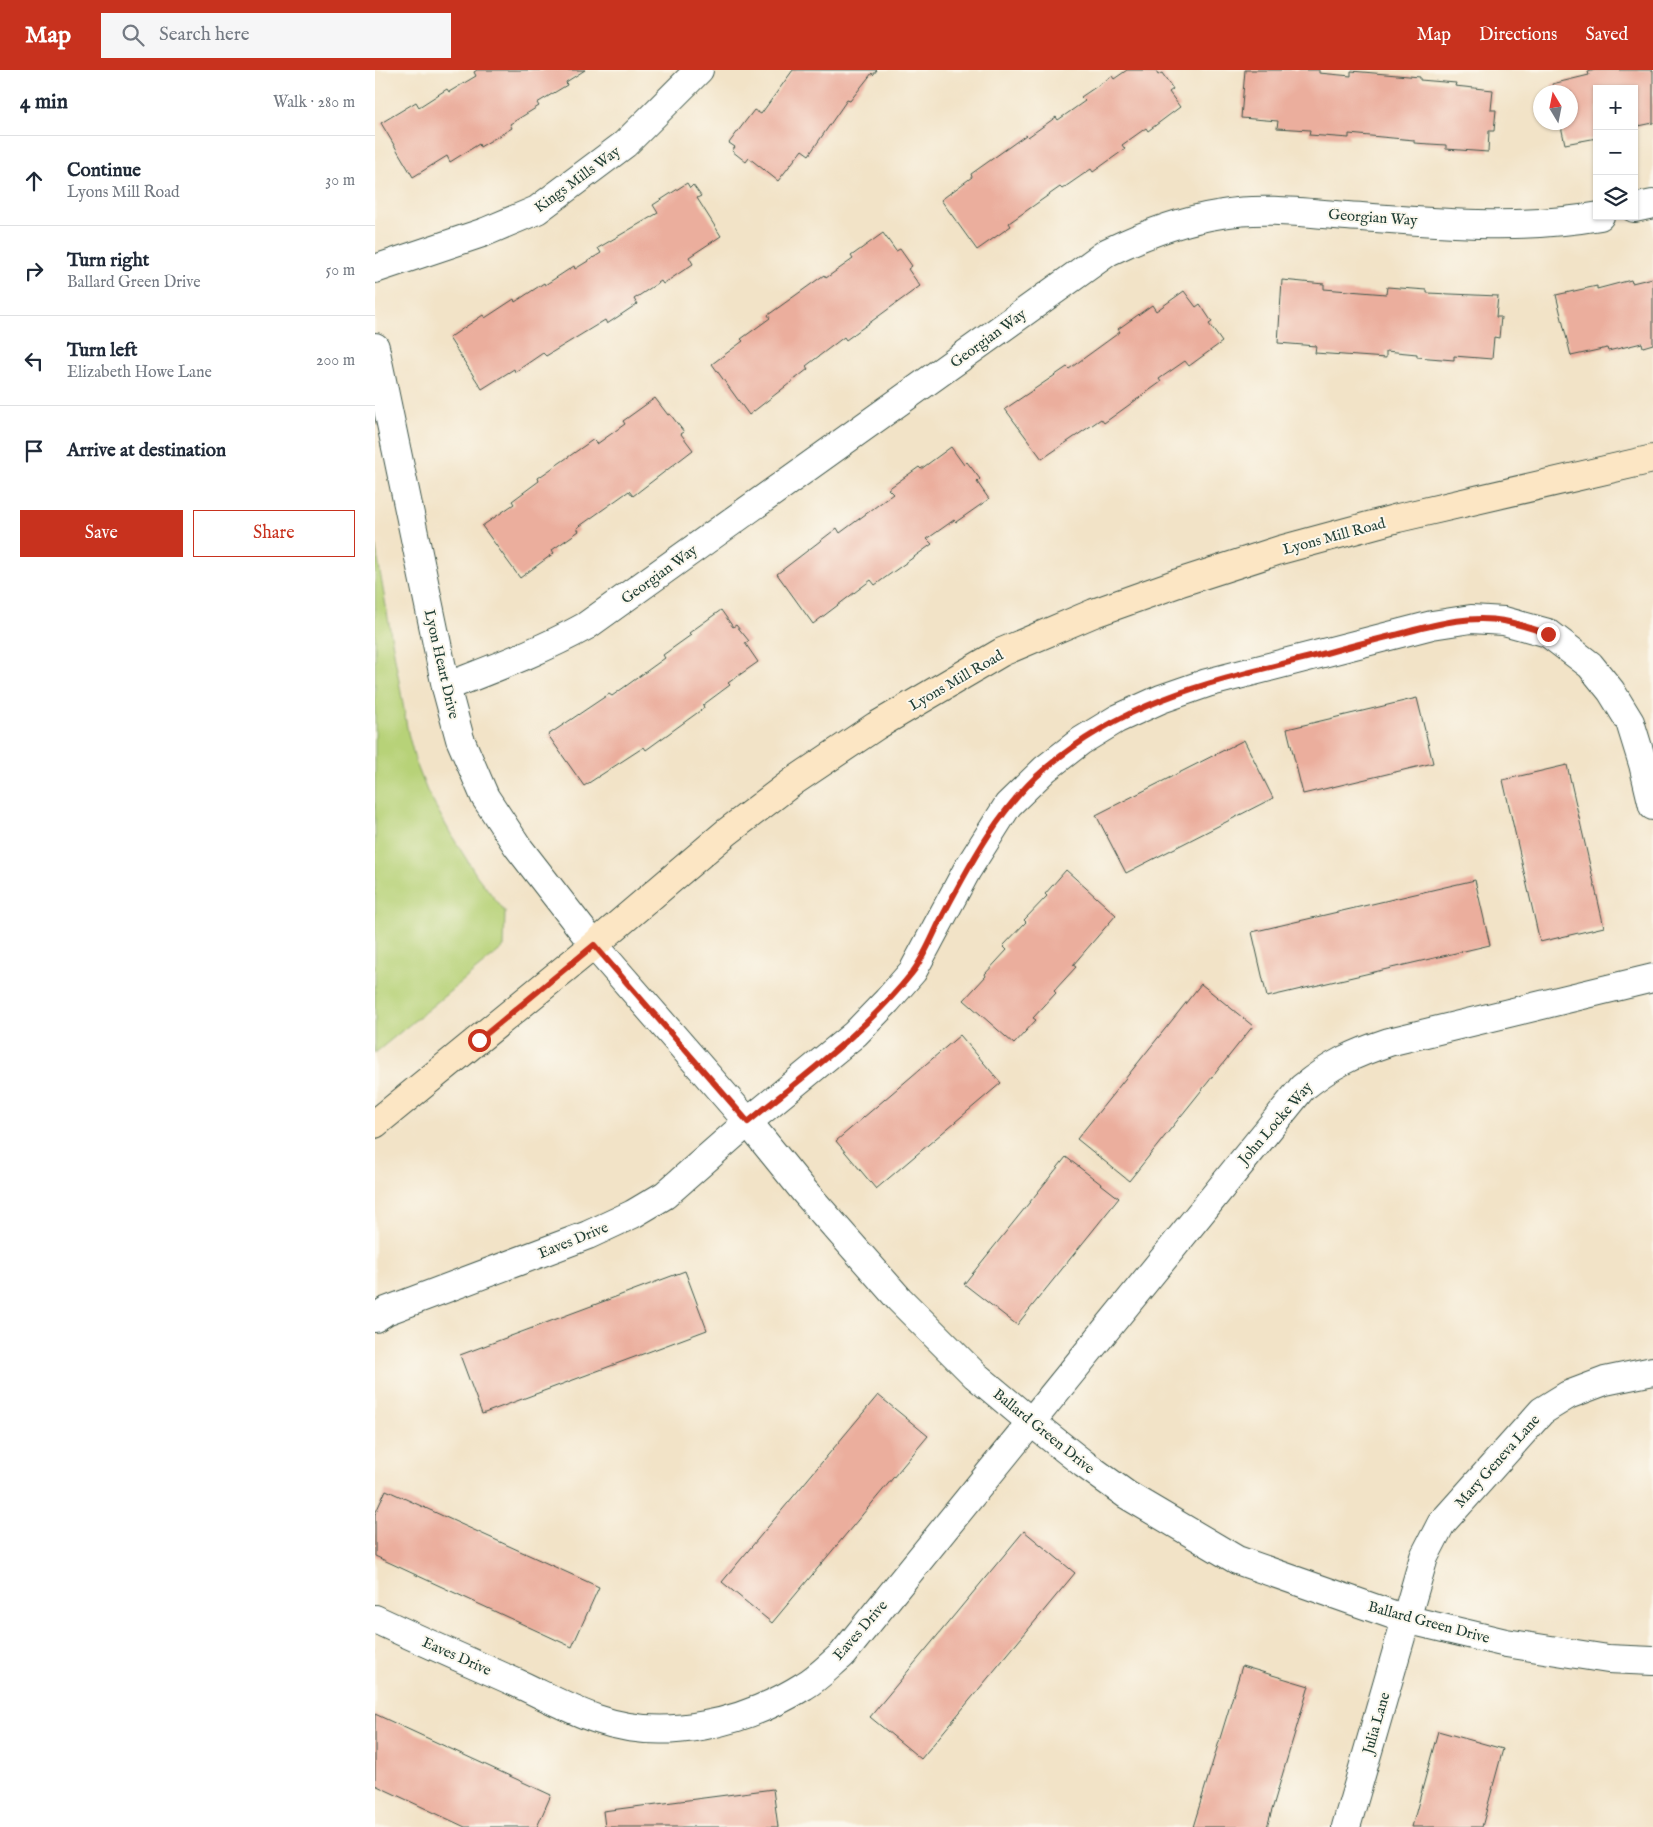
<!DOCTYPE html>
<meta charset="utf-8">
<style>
:root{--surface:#fff;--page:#f6f6f7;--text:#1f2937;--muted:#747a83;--line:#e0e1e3;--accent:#c8321e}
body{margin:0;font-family:"IM FELL English",serif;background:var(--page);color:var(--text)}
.controls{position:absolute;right:15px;top:15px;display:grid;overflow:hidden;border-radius:0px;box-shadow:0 1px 4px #0004}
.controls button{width:45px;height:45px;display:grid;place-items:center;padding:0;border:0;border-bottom:1px solid var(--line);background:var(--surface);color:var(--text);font:25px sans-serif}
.compass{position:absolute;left:1158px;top:15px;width:45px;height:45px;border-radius:50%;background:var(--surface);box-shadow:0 1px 4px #0004;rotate:350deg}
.stop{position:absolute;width:15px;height:15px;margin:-11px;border:4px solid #c8321e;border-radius:50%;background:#fff}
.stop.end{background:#c8321e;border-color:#fff;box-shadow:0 1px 5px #0008}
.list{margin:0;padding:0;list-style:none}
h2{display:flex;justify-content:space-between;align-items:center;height:65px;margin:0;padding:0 20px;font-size:21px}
h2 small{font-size:16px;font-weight:400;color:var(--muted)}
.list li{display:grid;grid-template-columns:32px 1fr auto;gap:15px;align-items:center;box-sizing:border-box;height:90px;padding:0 20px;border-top:1px solid var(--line)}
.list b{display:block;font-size:19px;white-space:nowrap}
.list p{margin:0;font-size:16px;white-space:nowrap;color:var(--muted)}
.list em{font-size:16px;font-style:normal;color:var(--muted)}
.actions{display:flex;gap:10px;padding:15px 20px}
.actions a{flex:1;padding:11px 0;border:1px solid var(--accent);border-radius:0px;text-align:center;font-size:18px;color:var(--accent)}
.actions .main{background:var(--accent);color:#fff}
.icon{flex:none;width:28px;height:28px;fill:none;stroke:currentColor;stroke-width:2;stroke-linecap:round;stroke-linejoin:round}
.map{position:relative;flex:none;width:1278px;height:1757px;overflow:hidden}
header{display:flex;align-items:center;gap:30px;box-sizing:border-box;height:70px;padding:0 25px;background:var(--accent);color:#fff}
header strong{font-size:24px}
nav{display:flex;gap:28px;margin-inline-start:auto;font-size:18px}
.search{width:350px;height:45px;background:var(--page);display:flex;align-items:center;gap:12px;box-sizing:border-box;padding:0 18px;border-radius:0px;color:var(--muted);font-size:19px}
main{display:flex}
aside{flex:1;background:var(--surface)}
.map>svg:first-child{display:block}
.green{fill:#b7d278;stroke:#6b8856}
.building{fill:#ebae9d}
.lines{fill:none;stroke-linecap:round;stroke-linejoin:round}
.minor-casing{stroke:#3f564a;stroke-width:30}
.secondary-casing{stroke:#3f564a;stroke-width:30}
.minor{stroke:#fff;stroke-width:28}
.secondary{stroke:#fce6c4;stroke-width:28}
.route{stroke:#c8321e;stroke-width:6}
.labels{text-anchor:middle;stroke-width:4;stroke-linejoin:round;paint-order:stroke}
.street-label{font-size:15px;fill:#1f3d34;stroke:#fbf7ec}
</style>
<header>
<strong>Map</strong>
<div class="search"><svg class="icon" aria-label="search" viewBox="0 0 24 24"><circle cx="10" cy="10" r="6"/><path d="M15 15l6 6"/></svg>Search here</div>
<nav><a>Map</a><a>Directions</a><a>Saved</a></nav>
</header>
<main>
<aside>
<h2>4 min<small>Walk · 280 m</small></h2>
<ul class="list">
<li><svg class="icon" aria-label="ahead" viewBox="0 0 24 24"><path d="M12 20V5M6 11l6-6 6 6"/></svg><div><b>Continue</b><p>Lyons Mill Road</p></div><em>30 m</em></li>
<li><svg class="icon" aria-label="right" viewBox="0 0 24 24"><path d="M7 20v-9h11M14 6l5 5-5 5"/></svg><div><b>Turn right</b><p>Ballard Green Drive</p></div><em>50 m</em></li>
<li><svg class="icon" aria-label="left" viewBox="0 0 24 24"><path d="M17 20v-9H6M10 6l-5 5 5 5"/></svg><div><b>Turn left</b><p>Elizabeth Howe Lane</p></div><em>200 m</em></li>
<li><svg class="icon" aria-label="arrive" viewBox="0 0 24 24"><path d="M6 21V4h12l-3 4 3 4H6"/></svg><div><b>Arrive at destination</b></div></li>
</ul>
<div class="actions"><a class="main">Save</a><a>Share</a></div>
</aside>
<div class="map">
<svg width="1278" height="1757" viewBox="0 0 1278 1757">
<rect width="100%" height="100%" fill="#fbf7ec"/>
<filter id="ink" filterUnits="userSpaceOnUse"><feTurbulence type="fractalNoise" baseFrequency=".02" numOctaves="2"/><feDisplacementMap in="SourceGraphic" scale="10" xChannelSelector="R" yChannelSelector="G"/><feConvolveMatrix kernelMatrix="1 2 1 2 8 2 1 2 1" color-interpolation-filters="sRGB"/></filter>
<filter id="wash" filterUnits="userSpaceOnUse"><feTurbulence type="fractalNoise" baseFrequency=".0096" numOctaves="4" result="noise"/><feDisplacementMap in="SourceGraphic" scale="20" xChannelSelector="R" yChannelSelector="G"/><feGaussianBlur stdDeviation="1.12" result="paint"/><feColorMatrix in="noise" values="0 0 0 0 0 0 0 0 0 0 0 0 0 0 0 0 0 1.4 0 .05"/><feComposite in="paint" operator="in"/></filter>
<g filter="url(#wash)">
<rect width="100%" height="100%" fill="#f2e3c7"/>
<path class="green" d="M0,473l33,190 8,30 11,28 25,45 25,40 28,36 -1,35 -129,106z"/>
<g id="blocks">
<g class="building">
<path d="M102,0h108l-19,12 1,3 -30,18 2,3 -29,18 2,4 -32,19 -1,-3 -29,18 -3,-6 -34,21 -32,-54 35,-21 3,5 28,-18 2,3 27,-16 -2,-4z"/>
<path d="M418,0h84l-4,5 -1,-2 -22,28 -3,-1 -38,55 -7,-5 -24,31 -29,-23 -3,4 -14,-11 3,-4 -6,-4 25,-33 7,4z"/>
<path d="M752,0h28l3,5 4,-2 11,16 -4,3 11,15 -32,24 -2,-3 -24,17 3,4 -32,23 -2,-3 -29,20 -2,-2 -51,36 2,3 -34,24 -36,-50 31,-23 -1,-3 55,-39 2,2 28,-20 2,3 27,-19 -4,-4 31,-21 2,3z"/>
<path d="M870,0h74v3l32,3v-5l69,6v3l36,3 -1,3 38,4 -2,20h5l-2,21h-5l-1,21 -42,-3v-4l-32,-2v-3l-65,-6v4l-40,-3 1,-5 -33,-2 1,-7 -37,-3z"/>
<path d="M1220,0h58v53l-19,4v-38h-37v49l-32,6 -5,-22h11v-30h-17l-2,-8 37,-9 -1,-3z"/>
<path d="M312,113l3,5 3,-3 8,11 -4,2 24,38 -32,21 4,7 -30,20 -2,-3 -27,18 3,5 -30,20 -2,-4 -59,36 -3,-3 -28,19 -1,-3 -32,20 -33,-51 34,-23 2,3 29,-19 1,3 29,-19 1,2 29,-19 1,3 26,-16 -3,-5 60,-35 -5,-8z"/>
<path d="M508,163l13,18 4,-2 12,17 -4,3 12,17 -74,54 -2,-3 -38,29 2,3 -59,46 -37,-51 31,-23 -2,-2 29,-21 -2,-3 56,-40 2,3 27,-19 -2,-3z"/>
<path d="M1278,208v66l-10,3 -1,-4 -34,8 -1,-3 -36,8 -15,-61 41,-9v3l34,-9 1,3z"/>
<path d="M907,210l42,4v5l62,5 1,-7 40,3v3l71,3 -2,21h5l-2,21 -5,-1 -2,22 -38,-3v4l-37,-3v-3l-31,-3v7l-71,-5 1,-7 -38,-3z"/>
<path d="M809,221l12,16 4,-3 12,18 -3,2 13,18 -33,24 -4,-5 -26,18 2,3 -57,41 -3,-4 -59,40 -37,-50 62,-42 2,2 51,-37 -2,-3 34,-24 4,6z"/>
<path d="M280,328l13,17 2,-1 14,18 -3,2 12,16 -60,46 -4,-5 -52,37 2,3 -27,19 2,3 -34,25 -38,-52 32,-22 -2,-3 27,-20 -1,-3 56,-39 3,5 28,-20 -2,-3z"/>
<path d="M576,377l13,18 3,-3 13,17 -3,3 12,17 -33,23 -2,-2 -27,19 5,5 -57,41 -4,-5 -58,44 -36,-50 60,-46 3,5 53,-39 -5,-5 31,-22 2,2z"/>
<path d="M346,540l12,17 3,-2 13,16 -4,2 13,19 -30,21 2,2 -27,20 1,3 -58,42 -2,-3 -60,39 -36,-51 61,-41 3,2 53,-38 -2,-3 28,-20 -2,-2z"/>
<path d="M1042,628l16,65 -130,31 -16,-65z"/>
<path d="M869,670l29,58 -147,75 -30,-58z"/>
<path d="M1192,695l37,162 -64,15 -37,-162z"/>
<path d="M691,800l50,45 -43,50 3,2 -22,24 2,2 -23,25 3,2 -22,24 -50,-44 22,-24 -1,-2 22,-24 -4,-4 23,-24 -2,-2 23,-24 -2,-2z"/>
<path d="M1100,810l15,65 -223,52 -15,-65z"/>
<path d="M826,914l52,42 -124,155 -52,-42z"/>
<path d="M585,965l41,48 -125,106 -40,-48z"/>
<path d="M691,1087l53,41 -102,127 -53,-41z"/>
<path d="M310,1201l22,59 -225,84 -22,-59z"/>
<path d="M503,1325l50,41 -156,187 -50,-41z"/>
<path d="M11,1420l213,97 -27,60 -197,-91v-42z"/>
<path d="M649,1461l51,42 -154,186 -51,-42z"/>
<path d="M867,1596l67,20 -22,73 -20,68h-74z"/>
<path d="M0,1644l176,81 -14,32h-72l-90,-42z"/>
<path d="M1063,1661l65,18 -21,78h-70z"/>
<path d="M398,1719l5,38h-173l-2,-16z"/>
</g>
</g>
</g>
<g filter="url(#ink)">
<use href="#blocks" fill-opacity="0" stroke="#3f564a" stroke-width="1"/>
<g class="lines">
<defs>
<g id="minor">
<path d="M1259,138l19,-4"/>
<path d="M0,199l110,-37 52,-22 88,-66 74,-74"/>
<path d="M0,277l71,340 14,52 25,58 33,50 76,98 154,177 56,69 95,108 76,76 56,47 53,42 43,31 110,65 168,59 101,24 102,16 45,2"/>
<path d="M71,617c48,-19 95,-36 140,-61l522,-374c37,-18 74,-32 114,-38 40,-7 85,-1 125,2 85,6 169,15 253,0"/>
<path d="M0,1248l11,-7 202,-76 45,-21 32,-19 83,-73 107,-88 32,-33 26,-30 54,-101 41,-65 37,-36 36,-28 36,-22 44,-20 46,-16 225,-58 39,-6 33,2 44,12 42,32 21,26 19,31 13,42 10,42"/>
<path d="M0,1549c47,22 95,43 142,64 26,12 53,27 80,36 68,24 148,4 207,-33 14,-8 26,-21 38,-31l460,-567c30,-24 51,-34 87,-46l264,-64"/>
<path d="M971,1757l78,-270 17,-33 101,-113 26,-16 37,-14 48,-10"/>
</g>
<path id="secondary" d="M0,1054l219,-179 133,-113 67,-51 82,-55 126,-74 92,-39 84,-30 102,-33 118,-32 255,-59"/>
</defs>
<use href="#minor" class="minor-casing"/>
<use href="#secondary" class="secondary-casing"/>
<use href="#minor" class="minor"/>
<use href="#secondary" class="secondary"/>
</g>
</g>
<g class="lines" filter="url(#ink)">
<path class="route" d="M104,970l115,-95 154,177c57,-47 118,-91 164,-149 13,-17 21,-39 31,-58 28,-53 57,-108 103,-147 83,-71 174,-88 276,-114 25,-7 49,-13 73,-19 35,-9 73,-21 109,-14 15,3 30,8 44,13"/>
</g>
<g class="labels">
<g class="street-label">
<text transform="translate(202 109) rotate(-36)" y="5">Kings Mills Way</text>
<text transform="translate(998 147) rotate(4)" y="5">Georgian Way</text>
<text transform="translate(613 268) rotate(-36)" y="5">Georgian Way</text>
<text transform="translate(959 466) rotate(-15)" y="5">Lyons Mill Road</text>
<text transform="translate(284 504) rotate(-36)" y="5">Georgian Way</text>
<text transform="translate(67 594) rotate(77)" y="5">Lyon Heart Drive</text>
<text transform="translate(581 610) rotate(-30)" y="5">Lyons Mill Road</text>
<text transform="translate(900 1053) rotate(-49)" y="5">John Locke Way</text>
<text transform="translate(198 1170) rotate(-22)" y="5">Eaves Drive</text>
<text transform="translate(669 1361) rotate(39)" y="5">Ballard Green Drive</text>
<text transform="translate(1122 1391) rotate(-48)" y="5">Mary Geneva Lane</text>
<text transform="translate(1054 1552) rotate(15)" y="5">Ballard Green Drive</text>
<text transform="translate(485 1560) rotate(-49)" y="5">Eaves Drive</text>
<text transform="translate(82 1586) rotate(24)" y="5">Eaves Drive</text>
<text transform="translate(1001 1653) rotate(-74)" y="5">Julia Lane</text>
</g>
</g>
</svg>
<div class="controls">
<button>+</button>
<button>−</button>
<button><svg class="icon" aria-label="layers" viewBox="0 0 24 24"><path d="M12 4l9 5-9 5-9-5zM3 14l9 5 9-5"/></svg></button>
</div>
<svg class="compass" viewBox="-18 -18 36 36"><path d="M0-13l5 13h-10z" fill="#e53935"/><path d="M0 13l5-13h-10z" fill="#747a83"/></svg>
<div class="stop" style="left:104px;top:970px"></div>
<div class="stop end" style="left:1173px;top:564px"></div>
</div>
</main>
